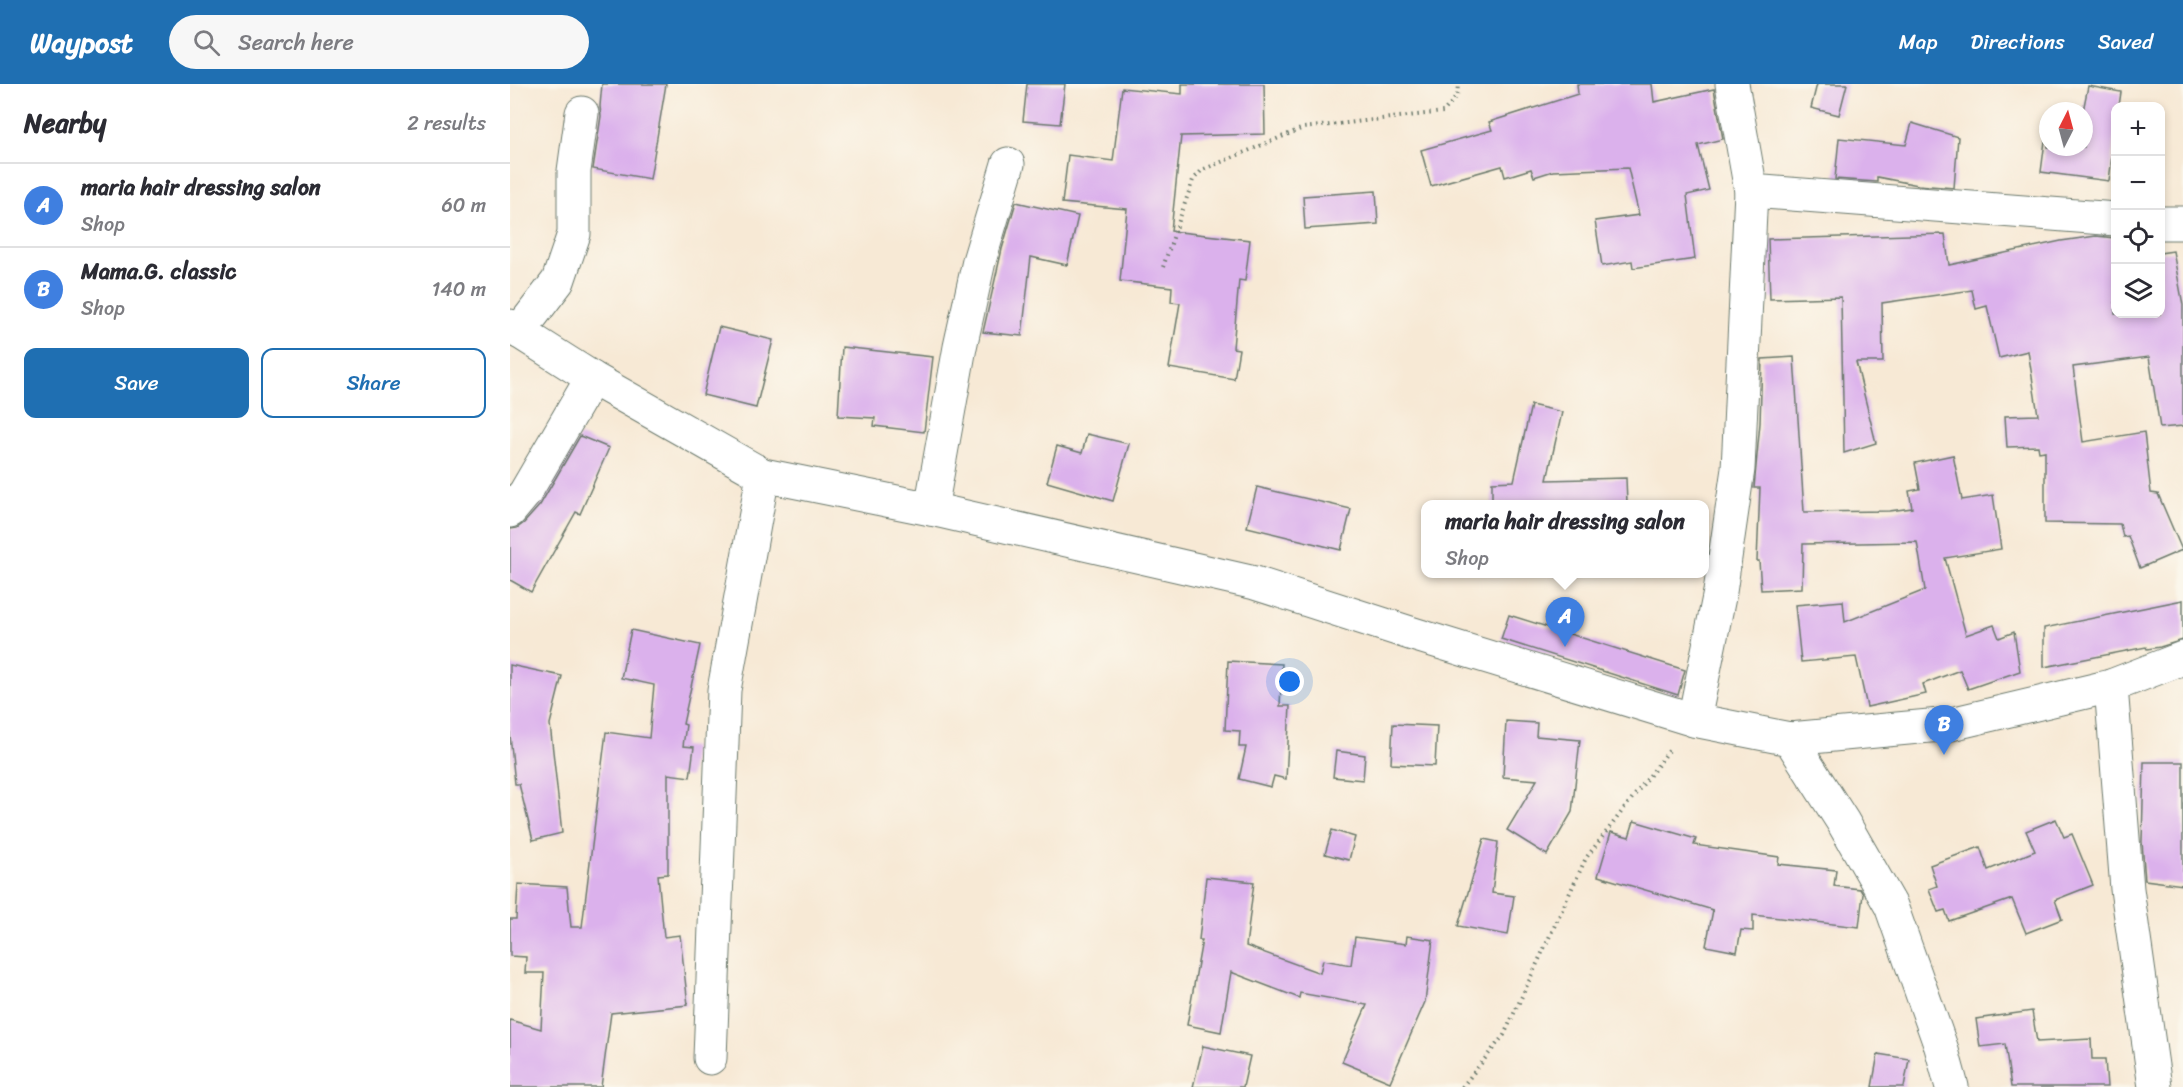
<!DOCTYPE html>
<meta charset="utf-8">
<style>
:root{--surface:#fff;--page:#f7f7f7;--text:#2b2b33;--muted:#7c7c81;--line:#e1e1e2;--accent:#1f6fb2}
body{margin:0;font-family:Sriracha,sans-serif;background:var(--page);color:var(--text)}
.controls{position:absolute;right:18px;top:18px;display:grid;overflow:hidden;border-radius:12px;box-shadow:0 3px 9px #0003}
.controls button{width:54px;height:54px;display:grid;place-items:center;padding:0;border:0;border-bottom:2px solid var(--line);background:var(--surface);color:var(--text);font:30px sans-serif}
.compass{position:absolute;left:1529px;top:18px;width:54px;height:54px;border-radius:50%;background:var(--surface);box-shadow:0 3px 9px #0003;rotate:6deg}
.you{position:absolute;left:780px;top:598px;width:21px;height:21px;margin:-15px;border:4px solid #fff;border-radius:50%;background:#1a73e8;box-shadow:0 0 0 9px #1a73e833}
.badge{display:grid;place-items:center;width:39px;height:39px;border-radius:50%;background:var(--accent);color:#fff;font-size:20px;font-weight:700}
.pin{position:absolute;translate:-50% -50px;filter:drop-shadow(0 2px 3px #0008)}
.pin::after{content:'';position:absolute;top:32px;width:21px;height:18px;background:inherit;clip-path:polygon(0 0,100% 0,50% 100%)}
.popup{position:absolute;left:911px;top:416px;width:288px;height:78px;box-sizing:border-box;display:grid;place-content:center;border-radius:12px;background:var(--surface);filter:drop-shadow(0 2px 4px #0005);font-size:20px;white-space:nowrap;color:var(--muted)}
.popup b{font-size:22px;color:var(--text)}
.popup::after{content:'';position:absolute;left:50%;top:100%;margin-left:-12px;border:12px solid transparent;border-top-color:var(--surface)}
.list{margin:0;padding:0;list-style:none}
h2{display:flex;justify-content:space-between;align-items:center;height:78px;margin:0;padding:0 24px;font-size:26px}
h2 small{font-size:20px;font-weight:400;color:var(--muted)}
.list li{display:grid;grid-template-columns:39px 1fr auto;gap:18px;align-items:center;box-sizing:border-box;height:84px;padding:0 24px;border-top:2px solid var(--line)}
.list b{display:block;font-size:22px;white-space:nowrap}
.list p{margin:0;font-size:20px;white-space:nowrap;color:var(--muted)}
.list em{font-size:20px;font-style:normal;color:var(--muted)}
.actions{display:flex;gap:12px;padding:18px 24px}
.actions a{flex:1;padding:14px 0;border:2px solid var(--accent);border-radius:12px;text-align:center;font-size:21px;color:var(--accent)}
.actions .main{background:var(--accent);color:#fff}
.icon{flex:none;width:33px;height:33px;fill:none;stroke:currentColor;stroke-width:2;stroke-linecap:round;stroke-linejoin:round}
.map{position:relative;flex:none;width:1673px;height:1003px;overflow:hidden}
header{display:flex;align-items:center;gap:36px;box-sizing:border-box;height:84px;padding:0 30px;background:var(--accent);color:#fff}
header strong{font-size:28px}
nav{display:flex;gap:33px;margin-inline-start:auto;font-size:21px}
.search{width:420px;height:54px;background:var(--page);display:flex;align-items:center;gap:15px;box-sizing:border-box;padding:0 21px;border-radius:33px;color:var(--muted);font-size:22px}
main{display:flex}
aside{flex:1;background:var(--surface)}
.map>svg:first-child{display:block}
.building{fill:#dbb1ec}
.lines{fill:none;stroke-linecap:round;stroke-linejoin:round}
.minor-casing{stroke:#6b796c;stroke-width:35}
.path{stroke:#6b796c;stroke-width:4;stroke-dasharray:1.5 4.5;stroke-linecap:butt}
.minor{stroke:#fff;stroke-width:33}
</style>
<header>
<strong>Waypost</strong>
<div class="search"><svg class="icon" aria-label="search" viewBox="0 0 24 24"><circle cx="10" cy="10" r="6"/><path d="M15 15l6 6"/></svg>Search here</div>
<nav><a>Map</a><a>Directions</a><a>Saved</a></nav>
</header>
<main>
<aside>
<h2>Nearby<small>2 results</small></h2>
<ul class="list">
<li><span class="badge" style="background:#3f7fe0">A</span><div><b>maria hair dressing salon</b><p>Shop</p></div><em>60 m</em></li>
<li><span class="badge" style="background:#3f7fe0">B</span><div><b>Mama.G. classic</b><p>Shop</p></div><em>140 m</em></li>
</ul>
<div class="actions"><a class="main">Save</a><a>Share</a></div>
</aside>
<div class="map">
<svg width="1673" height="1003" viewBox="0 0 1673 1003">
<rect width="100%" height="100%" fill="#fbf7ec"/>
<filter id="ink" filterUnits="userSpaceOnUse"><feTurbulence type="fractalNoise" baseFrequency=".0167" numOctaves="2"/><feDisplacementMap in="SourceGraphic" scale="12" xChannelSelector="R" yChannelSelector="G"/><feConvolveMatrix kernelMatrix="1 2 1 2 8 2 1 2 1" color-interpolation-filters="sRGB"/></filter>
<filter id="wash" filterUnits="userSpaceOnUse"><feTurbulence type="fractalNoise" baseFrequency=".008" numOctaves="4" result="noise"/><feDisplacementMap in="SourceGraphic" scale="24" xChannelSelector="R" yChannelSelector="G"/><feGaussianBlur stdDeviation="1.35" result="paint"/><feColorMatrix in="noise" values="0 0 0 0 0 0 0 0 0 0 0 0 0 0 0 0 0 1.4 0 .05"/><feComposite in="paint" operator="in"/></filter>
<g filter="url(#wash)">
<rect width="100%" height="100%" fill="#f7e9d5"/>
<g id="blocks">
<g class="building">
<path d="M92,0h64l-16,95 -57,-10 8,-53 -1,-10z"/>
<path d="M517,0h38l-5,40 -37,-3z"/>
<path d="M672,0h82l1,50 -84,2 -10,95 79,9 -5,41 -6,-1 -6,68 6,1 -5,30 -65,-11 11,-65 -9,-1 1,-15 -52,-6 7,-72 -65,-6 6,-48 45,6 9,-73 60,6z"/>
<path d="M1067,0h75l2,18 60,-13 9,50 -25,6 11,45 -22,5 8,64 -62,9 -1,-7 -30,5 -7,-45 44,-6 -11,-47 -75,3 -19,6 -3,-8 -26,8 -3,-11 -71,20 -10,-36 71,-20 -3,-8 89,-28z"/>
<path d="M1307,0h30l-8,31 -28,-7z"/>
<path d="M1578,2l33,6 -2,14h-4v26l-6,49 -68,-9 4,-31h3v6h36l-1,-36z"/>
<path d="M1402,39l46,14 -4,51 -36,-3 -41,-8v5l-42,-3 4,-41 67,7z"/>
<path d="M866,107l2,33 -73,5 -2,-33z"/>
<path d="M506,118l62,14 -11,49 -36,-8 -9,79 -39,-4 19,-83z"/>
<path d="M1435,150l4,31 112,-24 35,-5 19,2v76h45v-61l13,-2 10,54v121l-23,2 -11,-71 -76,10 10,75 61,-10 7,61 7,1 24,56 -42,18 -12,-32 -5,1 -3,-13 -75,-1v-72l-6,1 -1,-6 -31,1 -2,-31 33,-1 -10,-64 -29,7 -12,-52 -11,3 -4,-19 -90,13 1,59h-27l20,81 -32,10 -3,-156 -71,2 -2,-60z"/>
<path d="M209,243l54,13 -17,68 -53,-13z"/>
<path d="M332,263l91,10 -9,75 -50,-6 1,-8 -37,-2z"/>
<path d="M1284,273l10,155 85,-1 23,-3 -3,-17 11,-2 -5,-26 38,-8 9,45 31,-5 8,54 -56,9 21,77 28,-10 5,13 15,-6 6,39 -52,18 -8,-19 -37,14 3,10 -59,13 -11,-50 -55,5 -6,-57 48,-4 2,21 80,-32 -8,-48 -114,2 -1,44 -41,2 -2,-29h-2l3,-73h-6l6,-65 2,-64z"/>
<path d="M1021,321l31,7 -15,68 79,-2 1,26h-135v-22l22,-1z"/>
<path d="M577,350l42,10 -16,57 -66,-19 10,-36 25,7z"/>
<path d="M70,352l29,12 -29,66 -4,-2 -45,80 -21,-12v-51l7,-1 7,-5 16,-18z"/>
<path d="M747,403l94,22 -10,41 -94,-23z"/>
<path d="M1673,516v40l-23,7 -13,2 -1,-2 -102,20v-39z"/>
<path d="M999,531l176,55 -7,25 -177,-56z"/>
<path d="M121,546l69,15 -17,79 3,1 -3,21 11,1 -4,30 -22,-3v100l-10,1 6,62 16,-2 8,70 -77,8 -10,74h-91v-67l31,9 3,-56h-19l1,-16 -16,-1v-37h6l2,-35 49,3 4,40h11l24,-195 43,6 5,-53 -33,-7z"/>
<path d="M718,577l54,3 -2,42h10l-4,73 -12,-3 -3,11 -32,-8 7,-32h-7l1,-16 -15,-1z"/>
<path d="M0,581l52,11 -12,48 12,109 -29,7 -14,-56h-4l-5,-49z"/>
<path d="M996,637l31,2 -1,13 44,4 -8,72 -25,43 -40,-25 30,-50 -34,-3z"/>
<path d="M883,640l44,2 -2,40 -44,-2z"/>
<path d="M826,667l29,4 -2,25 -30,-3z"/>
<path d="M1634,678h39v123l-38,-5 -3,-38z"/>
<path d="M1546,735l8,18 8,-3 21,51 -38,15 7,19 -36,14 -14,-34 -63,22 -4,-11 -7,2 -9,-23 8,-3 -7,-21 50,-18 8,23 47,-19 -9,-20z"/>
<path d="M1124,737l62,18 -2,6 85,12 -1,7 58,6 -2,16 26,3 3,5 -4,33 -106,-12v16l-12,-1 -4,22 -31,-6 7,-36 -115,-34 13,-44 18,5z"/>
<path d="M822,746l23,7 -6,23 -24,-6z"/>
<path d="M974,755l14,3 -6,51 22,3 -6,39 -50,-9z"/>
<path d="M696,793l48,5 -8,64 74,27 3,-13 28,5 4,-28 51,7 1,-8 26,4 -8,62 -35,80 -48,-20 25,-57 -67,-12 -1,5 -68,-26 -10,60 -34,-7 15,-85h-3z"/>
<path d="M1522,927l5,31 54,-3 1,20h13l2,28h-96l-6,-43 -25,3 -4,-28z"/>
<path d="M693,962l47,10 -7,31h-50z"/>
<path d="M1368,970l31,5 -5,28h-32z"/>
</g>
</g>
</g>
<g filter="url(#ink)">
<use href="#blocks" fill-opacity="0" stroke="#6b796c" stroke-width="1.5"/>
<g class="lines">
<defs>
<g id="minor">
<path d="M1241,107l365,28"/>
<path d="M1650,139h23"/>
<path d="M0,242l82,52 171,97 168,34 324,74 158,51 281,86 96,19 161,-15 160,-38 72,-28"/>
<path d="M9,248l39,-51 16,-47v-63l8,-58"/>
<path d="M421,425l29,-162 19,-86 29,-97"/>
<path d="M0,427l15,-18 67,-115"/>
<path d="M1601,602l16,203 28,198"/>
<path d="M1184,636l26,-128 18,-123 13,-278 -19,-107"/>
<path d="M1280,655l53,83 48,84 50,141 11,40"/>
<path d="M200,974l14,-368 39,-215"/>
</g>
</defs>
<use href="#minor" class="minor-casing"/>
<g class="path">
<path d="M653,183l30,-87 9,-10 101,-42 140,-16 14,-16 1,-12"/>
<path d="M952,1003l42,-52 82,-177 85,-110"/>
</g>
<use href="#minor" class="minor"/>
</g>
</g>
</svg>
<div class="controls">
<button>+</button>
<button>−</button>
<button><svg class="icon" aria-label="locate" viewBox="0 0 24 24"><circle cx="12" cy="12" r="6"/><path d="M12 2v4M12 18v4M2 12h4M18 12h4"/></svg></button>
<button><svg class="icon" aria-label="layers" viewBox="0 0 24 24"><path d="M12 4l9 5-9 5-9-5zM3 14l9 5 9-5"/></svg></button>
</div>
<svg class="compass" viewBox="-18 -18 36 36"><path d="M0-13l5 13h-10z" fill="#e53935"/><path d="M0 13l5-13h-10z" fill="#7c7c81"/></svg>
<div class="you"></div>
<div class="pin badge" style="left:1055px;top:563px;background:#3f7fe0">A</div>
<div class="popup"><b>maria hair dressing salon</b>Shop</div>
<div class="pin badge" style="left:1434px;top:671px;background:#3f7fe0">B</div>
</div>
</main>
